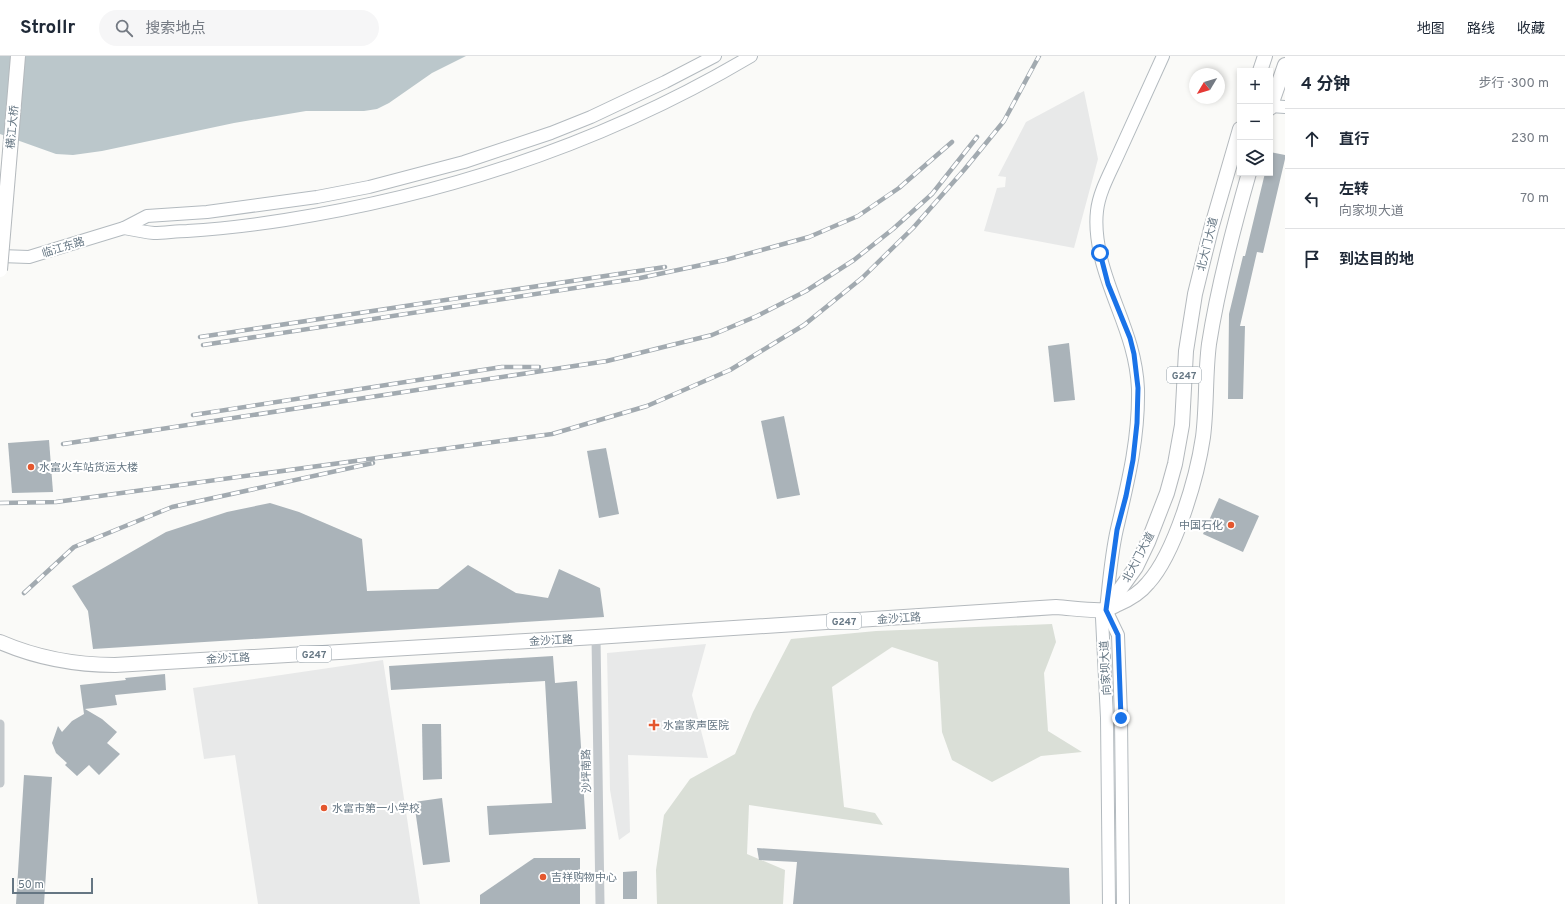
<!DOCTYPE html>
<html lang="zh">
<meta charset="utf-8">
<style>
:root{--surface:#fff;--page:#f6f6f7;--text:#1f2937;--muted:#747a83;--line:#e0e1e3}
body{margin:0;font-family:Overpass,"Noto Sans SC",sans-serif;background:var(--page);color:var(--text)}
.controls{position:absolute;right:12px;top:12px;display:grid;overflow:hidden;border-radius:0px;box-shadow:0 2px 6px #0003}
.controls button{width:36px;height:36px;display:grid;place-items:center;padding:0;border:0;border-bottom:1px solid var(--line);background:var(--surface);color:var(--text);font:20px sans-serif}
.compass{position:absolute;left:1189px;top:12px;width:36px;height:36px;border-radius:50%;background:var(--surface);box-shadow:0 2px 6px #0003;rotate:232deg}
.scale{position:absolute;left:12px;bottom:10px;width:81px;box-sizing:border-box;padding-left:4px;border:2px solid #657683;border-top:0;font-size:11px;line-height:14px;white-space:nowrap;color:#657683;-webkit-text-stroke:3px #fff;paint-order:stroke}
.stop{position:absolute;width:12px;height:12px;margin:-9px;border:3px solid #1a73e8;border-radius:50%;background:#fff}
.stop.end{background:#1a73e8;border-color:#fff;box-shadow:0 1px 4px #0008}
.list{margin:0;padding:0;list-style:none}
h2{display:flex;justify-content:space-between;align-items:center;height:52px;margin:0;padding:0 16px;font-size:17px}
h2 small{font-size:13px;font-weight:400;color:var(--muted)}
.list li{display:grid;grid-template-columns:26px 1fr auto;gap:12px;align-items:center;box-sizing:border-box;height:60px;padding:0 16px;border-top:1px solid var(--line)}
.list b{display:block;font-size:15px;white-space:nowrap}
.list p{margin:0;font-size:13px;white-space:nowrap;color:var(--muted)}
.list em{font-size:13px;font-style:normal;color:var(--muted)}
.icon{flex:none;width:22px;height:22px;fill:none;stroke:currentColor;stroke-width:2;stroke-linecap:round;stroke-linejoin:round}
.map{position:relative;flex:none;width:1285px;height:848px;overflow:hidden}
header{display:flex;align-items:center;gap:24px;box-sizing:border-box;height:56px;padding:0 20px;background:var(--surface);border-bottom:1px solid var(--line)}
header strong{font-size:19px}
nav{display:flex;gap:22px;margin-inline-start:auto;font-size:14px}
.search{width:280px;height:36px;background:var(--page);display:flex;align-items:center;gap:10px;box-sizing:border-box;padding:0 14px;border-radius:22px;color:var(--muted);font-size:15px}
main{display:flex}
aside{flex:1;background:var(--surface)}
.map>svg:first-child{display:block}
.built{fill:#e8e9e9}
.green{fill:#dadfd7}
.water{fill:#bbc7cb}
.building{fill:#aab3b9}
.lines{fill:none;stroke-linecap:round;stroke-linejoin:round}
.secondary-casing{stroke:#b3babf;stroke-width:14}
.trunk-casing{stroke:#b4b9bd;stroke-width:16}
.minor{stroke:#c3c8cc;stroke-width:9}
.secondary{stroke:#fff;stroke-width:12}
.trunk{stroke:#fff;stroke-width:14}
.rail-casing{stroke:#a2aab0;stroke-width:4.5}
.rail{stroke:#fff;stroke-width:3;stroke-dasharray:9;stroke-linecap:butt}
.trunk-bridge-casing{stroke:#b4b9bd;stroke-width:16;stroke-linecap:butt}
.trunk-bridge{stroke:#fff;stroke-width:14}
.route{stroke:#1a73e8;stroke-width:5}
.poi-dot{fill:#e4572e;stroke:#fff;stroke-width:1.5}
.labels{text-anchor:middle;stroke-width:4;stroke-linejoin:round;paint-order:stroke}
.shield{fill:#fff;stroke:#939fa8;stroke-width:1}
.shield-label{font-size:10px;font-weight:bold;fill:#657683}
.street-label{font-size:11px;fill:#657683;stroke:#fff}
.poi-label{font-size:11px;fill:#657683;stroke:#fff;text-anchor:start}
</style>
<header>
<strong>Strollr</strong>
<div class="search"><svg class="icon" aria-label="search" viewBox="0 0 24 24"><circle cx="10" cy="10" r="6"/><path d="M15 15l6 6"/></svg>搜索地点</div>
<nav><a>地图</a><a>路线</a><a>收藏</a></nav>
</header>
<main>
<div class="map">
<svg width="1285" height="848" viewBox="0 0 1285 848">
<rect width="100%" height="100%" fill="#fafaf8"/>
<g class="built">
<path d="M1084,35l14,68 -24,89 -90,-17 13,-43 8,-1 1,-10 -8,-1 28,-54z"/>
<path d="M706,588l-14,51 16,63 -80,-3 2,77 -11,8 -9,-50 -3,-137z"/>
<path d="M383,604l37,244h-162l-23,-149 -31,4 -11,-71z"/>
</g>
<path class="green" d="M1052,568l4,18 -12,31 4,58 34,21 -41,4 -49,26 -40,-22 -10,-28 -4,-70 -46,-15 -60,40 12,120 31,6 8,12 -134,-20 -2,49 38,16 -2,34h-126l-1,-34 8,-55 26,-36 45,-25 18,-42 38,-73 85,-8z"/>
<path class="water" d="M0,0h466l-34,17 -43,30 -12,6 -13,2h-58l-72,12 -132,28 -29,4 -17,-1 -56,-20z"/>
<g class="building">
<path d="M1270,96l15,3v4l-22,94 -6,-1 -17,74h5l-2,73h-15l1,-85 14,-58h2l20,-83h5z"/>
<path d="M1069,287l6,57 -21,2 -6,-56z"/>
<path d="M784,360l16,79 -23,4 -16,-78z"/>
<path d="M49,384l4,52 -41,1 -4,-50z"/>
<path d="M606,392l13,66 -20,4 -12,-67z"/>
<path d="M1219,442l40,18 -16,36 -40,-18z"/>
<path d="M270,447l29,9 63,27 5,52 71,-2 30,-24 48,28 32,5 11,-29 41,19 4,29 -511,32 -5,-38 -16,-25 94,-54 61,-20z"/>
<path d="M553,600l2,27 22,-2 9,148 -97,6 -2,-29 65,-3 -7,-122 -154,9 -2,-24z"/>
<path d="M165,618l1,16 -51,5 2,10 -32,4 17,10 15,13 -10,11 13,11 -21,21 -10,-10 -12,11 -12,-11 2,-2 -11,-10 -4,-10 6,-17 4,6 10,-11 12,-7 -4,-29 46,-5 -1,-2z"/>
<path d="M422,668h19l1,55 -19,1z"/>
<path d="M24,719l28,2 -8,127h-28z"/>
<path d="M442,742l8,64 -27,3 -9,-63z"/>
<path d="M757,792l312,20 1,36h-277l4,-42 -38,-2z"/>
<path d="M534,802h46v46h-100v-9z"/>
<path d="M637,815v28h-14v-27z"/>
</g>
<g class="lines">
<defs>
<g id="secondary">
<path d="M1270,50l15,1"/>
<path d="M124,172c10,2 20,4 30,5 11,0 22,-2 33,-2 33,-2 66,-6 98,-11 164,-26 323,-79 466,-164"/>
<path d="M0,200l29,1 95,-29 23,-12 60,-4 110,-15 52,-10 95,-25 87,-29 40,-16 74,-35 50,-26"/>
<path d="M1106,554l12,25 3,83 2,186"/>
<path d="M1109,848l-2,-186 -5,-100 4,-8c3,-27 5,-55 11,-81 11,-47 22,-91 21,-140 -2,-48 -24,-82 -36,-127 -4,-16 -7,-34 -5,-51 2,-19 13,-38 21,-56 15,-33 30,-66 45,-99"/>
</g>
<g id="trunk">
<path d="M1260,15l5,-15"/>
<path d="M1270,52l15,-43"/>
<path d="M1106,553l30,-42 12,-25 19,-49 8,-29 7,-39 4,-74 9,-57 16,-65 29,-100"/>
<path d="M0,586c37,16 75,23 115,23l481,-28 460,-30c16,1 33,4 49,3 4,-1 9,-4 13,-6 12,-5 22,-11 30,-21 27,-30 49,-105 55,-146 4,-31 2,-62 6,-93 9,-58 24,-115 40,-171"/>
</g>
</defs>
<use href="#secondary" class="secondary-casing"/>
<use href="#trunk" class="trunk-casing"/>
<g class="minor">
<path d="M596,581l4,267"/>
<path d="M0,668v59"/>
</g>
<use href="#secondary" class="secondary"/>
<use href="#trunk" class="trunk"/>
<defs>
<g id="rail">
<path d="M200,281l465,-70"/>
<path d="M203,289l437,-67 85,-18 84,-23 49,-21 41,-28 53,-46"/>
<path d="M193,359l309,-48h37"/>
<path d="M63,388l544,-83 105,-26 45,-19 49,-25 48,-31 39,-31 39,-35 45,-57"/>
<path d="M0,447l56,-1 496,-68 95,-28 83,-36 74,-45 58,-47 51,-50 51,-58 40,-49 35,-65"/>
<path d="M24,537l50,-46 98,-40 201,-44"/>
</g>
</defs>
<use href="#rail" class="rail-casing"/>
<use href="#rail" class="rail"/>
<defs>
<path id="trunk-bridge" d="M0,214l18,-214"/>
</defs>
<use href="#trunk-bridge" class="trunk-bridge-casing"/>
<use href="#trunk-bridge" class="trunk-bridge"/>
</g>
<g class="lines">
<path class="route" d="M1100,197l8,31 22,54 4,16 4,34 -1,35 -4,37 -7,36 -9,34 -11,80 12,25 3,83"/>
</g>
<g class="poi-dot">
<circle cx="31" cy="411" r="4"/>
<circle cx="1231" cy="469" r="4"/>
<path d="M652 663h4v4h4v4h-4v4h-4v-4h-4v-4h4z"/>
<circle cx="324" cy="752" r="4"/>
<circle cx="543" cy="821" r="4"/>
</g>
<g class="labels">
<g class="shield">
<rect x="1167" y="311" width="34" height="16" rx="3"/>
<rect x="827" y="557" width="34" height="16" rx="3"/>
<rect x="297" y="590" width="34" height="16" rx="3"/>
</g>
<g class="shield-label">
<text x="1184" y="323">G247</text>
<text x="844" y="569">G247</text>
<text x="314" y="602">G247</text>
</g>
<g class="street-label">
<text transform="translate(12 71) rotate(-85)" y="4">横江大桥</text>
<text transform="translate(1207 188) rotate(-76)" y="4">北大门大道</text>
<text transform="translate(63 191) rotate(-17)" y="4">临江东路</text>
<text transform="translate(1138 501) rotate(-62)" y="4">北大门大道</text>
<text transform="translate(899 562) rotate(-4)" y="4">金沙江路</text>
<text transform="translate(551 584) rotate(-3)" y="4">金沙江路</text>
<text transform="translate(228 602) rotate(-3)" y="4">金沙江路</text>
<text transform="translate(1105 612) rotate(-93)" y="4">向家坝大道</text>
<text transform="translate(586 715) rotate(-91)" y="4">沙坪南路</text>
</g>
<g class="poi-label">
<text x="39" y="415">水富火车站货运大楼</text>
<text x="1223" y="473" text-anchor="end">中国石化</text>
<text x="663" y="673">水富家声医院</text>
<text x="332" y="756">水富市第一小学校</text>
<text x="551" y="825">吉祥购物中心</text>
</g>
</g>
</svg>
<div class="controls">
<button>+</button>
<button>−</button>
<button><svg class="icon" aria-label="layers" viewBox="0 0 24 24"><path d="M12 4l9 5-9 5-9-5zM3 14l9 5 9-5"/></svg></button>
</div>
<svg class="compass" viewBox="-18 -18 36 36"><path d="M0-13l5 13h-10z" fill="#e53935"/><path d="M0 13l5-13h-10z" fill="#747a83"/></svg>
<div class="scale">50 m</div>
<div class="stop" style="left:1100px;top:197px"></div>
<div class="stop end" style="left:1121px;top:662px"></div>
</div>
<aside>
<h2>4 分钟<small>步行 · 300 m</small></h2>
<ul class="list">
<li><svg class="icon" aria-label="ahead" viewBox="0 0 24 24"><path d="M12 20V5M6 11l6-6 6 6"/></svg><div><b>直行</b></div><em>230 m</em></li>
<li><svg class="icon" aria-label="left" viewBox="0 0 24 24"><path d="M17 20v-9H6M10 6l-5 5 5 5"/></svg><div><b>左转</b><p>向家坝大道</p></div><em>70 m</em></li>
<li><svg class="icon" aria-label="arrive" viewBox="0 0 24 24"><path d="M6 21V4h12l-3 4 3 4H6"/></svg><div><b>到达目的地</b></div></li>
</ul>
</aside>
</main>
